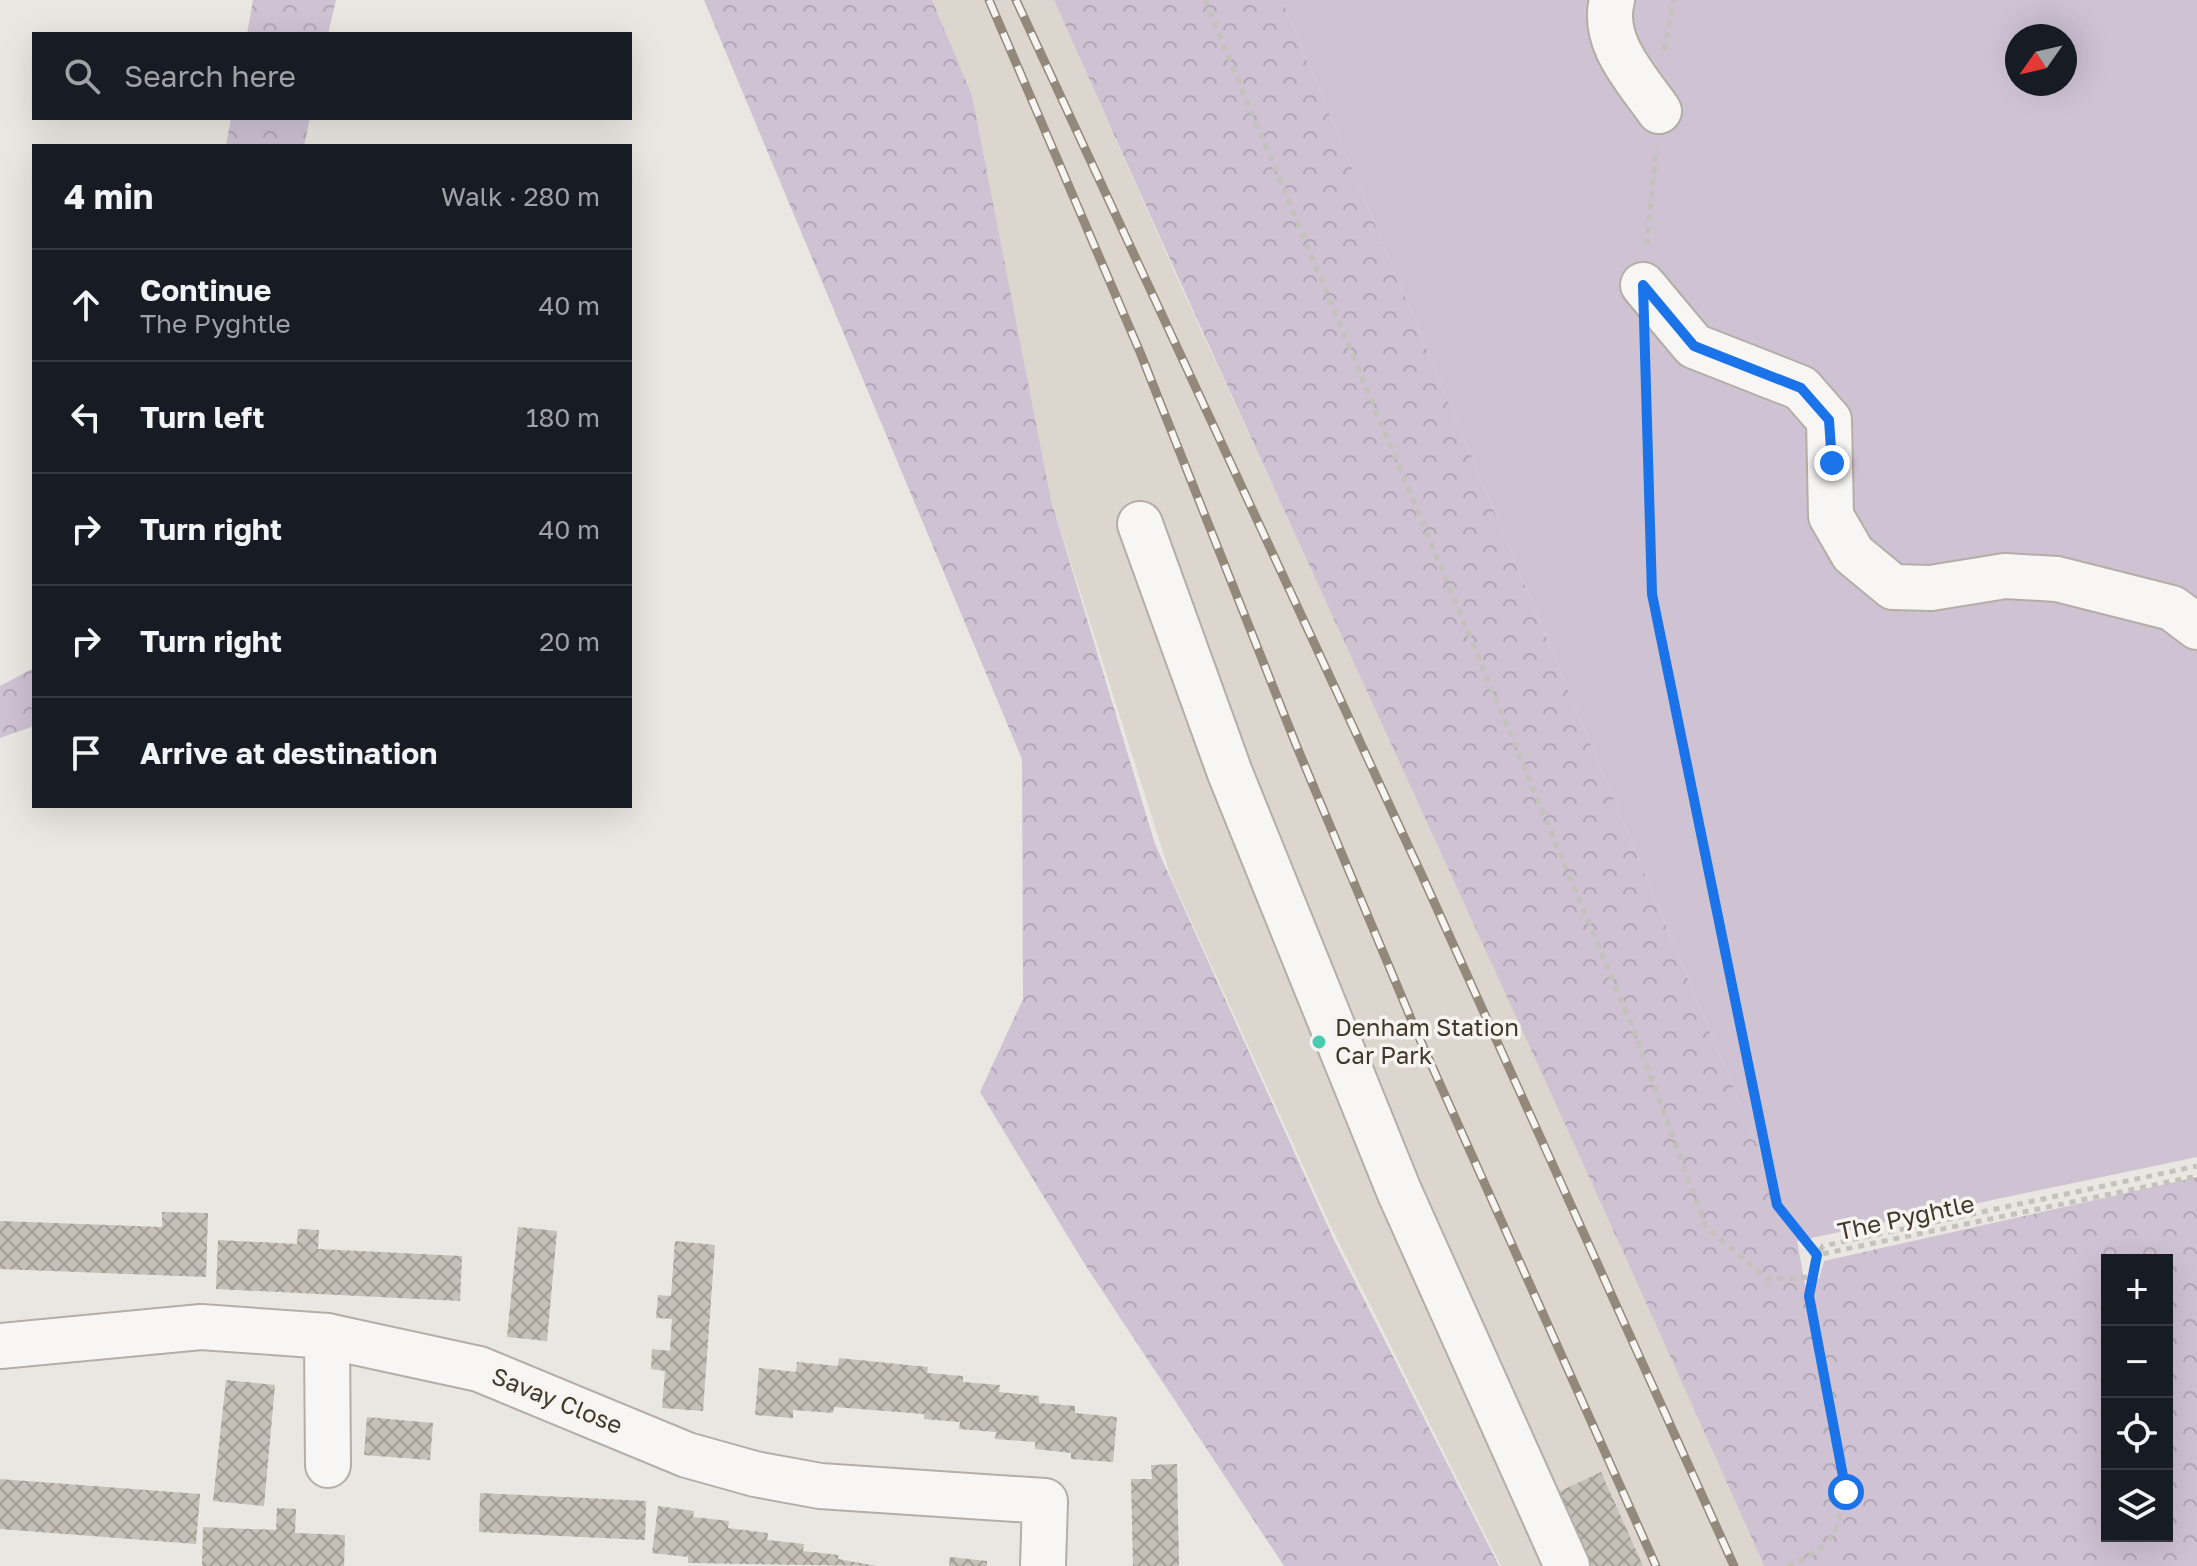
<!DOCTYPE html>
<meta charset="utf-8">
<style>
:root{--surface:#171b24;--page:#242831;--text:#f1f3f6;--muted:#9ea1a6;--line:#363941}
body{margin:0;font-family:"Golos Text",sans-serif;background:var(--page);color:var(--text)}
.controls{position:absolute;right:24px;bottom:24px;display:grid;overflow:hidden;border-radius:0px;box-shadow:0 8px 32px #0002}
.controls button{width:72px;height:72px;display:grid;place-items:center;padding:0;border:0;border-bottom:2px solid var(--line);background:var(--surface);color:var(--text);font:40px sans-serif}
.compass{position:absolute;left:2005px;top:24px;width:72px;height:72px;border-radius:50%;background:var(--surface);box-shadow:0 8px 32px #0002;rotate:236deg}
.stop{position:absolute;width:24px;height:24px;margin:-18px;border:6px solid #1a73e8;border-radius:50%;background:#fff}
.stop.end{background:#1a73e8;border-color:#fff;box-shadow:0 2px 8px #0008}
.list{margin:0;padding:0;list-style:none}
h2{display:flex;justify-content:space-between;align-items:center;height:104px;margin:0;padding:0 32px;font-size:34px}
h2 small{font-size:26px;font-weight:400;color:var(--muted)}
.list li{display:grid;grid-template-columns:52px 1fr auto;gap:24px;align-items:center;box-sizing:border-box;height:112px;padding:0 32px;border-top:2px solid var(--line)}
.list b{display:block;font-size:30px;white-space:nowrap}
.list p{margin:0;font-size:26px;white-space:nowrap;color:var(--muted)}
.list em{font-size:26px;font-style:normal;color:var(--muted)}
.icon{flex:none;width:44px;height:44px;fill:none;stroke:currentColor;stroke-width:2;stroke-linecap:round;stroke-linejoin:round}
.map{position:relative;flex:none;width:2197px;height:1566px;overflow:hidden}
.search{position:absolute;background:var(--surface);box-shadow:0 8px 32px #0002;left:32px;top:32px;width:600px;height:88px;display:flex;align-items:center;gap:20px;box-sizing:border-box;padding:0 28px;border-radius:0px;color:var(--muted);font-size:30px}
.panel{position:absolute;background:var(--surface);box-shadow:0 8px 32px #0002;left:32px;top:144px;width:600px;height:664px;border-radius:0px}
.map>svg:first-child{display:block}
.built{fill:#dcd6cf}
.green{fill:#cec2d3;fill-rule:evenodd}
.forest{fill:url(#forest-crowns);fill-rule:evenodd}
.building{fill:url(#building-cross-hatch)}
.lines{fill:none;stroke-linecap:round;stroke-linejoin:round}
.minor-casing{stroke:#b4aea6;stroke-width:48}
.path{stroke:#c5c1bb;stroke-width:5;stroke-dasharray:6 6;stroke-linecap:butt}
.minor{stroke:#f8f6f4;stroke-width:44}
.rail-casing{stroke:#93897b;stroke-width:9}
.rail{stroke:#f7f4f1;stroke-width:6;stroke-dasharray:18;stroke-linecap:butt}
.route{stroke:#1a73e8;stroke-width:10}
.poi-dot{fill:#48ccb3;stroke:#f7f4f1;stroke-width:3}
.labels{text-anchor:middle;stroke-width:7;stroke-linejoin:round;paint-order:stroke}
.poi-label{font-size:24px;fill:#41382a;stroke:#f7f4f1;text-anchor:start}
.street-label{font-size:24px;fill:#41382a;stroke:#f7f4f1}
</style>
<div class="map">
<svg width="2197" height="1566" viewBox="0 0 2197 1566">
<defs>
<pattern id="forest-crowns" width="20" height="18" patternUnits="userSpaceOnUse" patternTransform="scale(2)"><rect width="20" height="18" fill="#cec2d3"/><path d="M2 6a3 3 0 1 1 6 0M12 15a3 3 0 1 1 6 0" fill="none" stroke="#b2a7b5"/></pattern>
<pattern id="building-cross-hatch" width="8" height="8" patternUnits="userSpaceOnUse" patternTransform="scale(2)"><rect width="8" height="8" fill="#c6c1b8"/><path d="M0 0l8 8M0 8l8-8" fill="none" stroke="#a29e96"/></pattern>
</defs>
<rect width="100%" height="100%" fill="#eae6e1"/>
<path class="built" d="M932,0h122l124,280 451,981 135,305h-263l-170,-339 -160,-350 -120,-377 -79,-405z"/>
<path class="green" d="M1282,0h915v1157l-400,84zM2017,36h48v48h-48z"/>
<g class="forest">
<path d="M253,0h83l-8,34h-81z"/>
<path d="M704,0h228l40,95 79,405 104,344 179,396 165,326h-215l-200,-303 -104,-171 43,-93 -1,-240z"/>
<path d="M1054,0h228l515,1241 13,71 3,-35 6,2 5,-18 373,-84v389h-433c-232,-524 -478,-1042 -710,-1566zM2167,1260v276h-60v-276z"/>
<path d="M231,118h79l-6,28h-78z"/>
<path d="M34,668v58l-34,12v-52z"/>
</g>
<g class="building">
<path d="M162,1212l46,1 -2,64 -206,-8v-48l162,6z"/>
<path d="M518,1227l39,4 -10,110 -40,-4z"/>
<path d="M298,1229l21,1 -1,19 144,7 -2,45 -244,-12 2,-49 79,4z"/>
<path d="M675,1241l40,4 -12,166 -41,-3 3,-37 -14,-2 1,-20 18,2 2,-32 -16,-1 2,-23 13,1z"/>
<path d="M839,1358l89,9 -1,6 36,3v6l37,3 -1,7 40,4v7l36,3v7l42,4 -4,45 -42,-3v-6l-36,-4v-7l-40,-3 1,-7 -37,-3 1,-7 -36,-3v-5l-90,-7 -1,6 -40,-3v8l-38,-3 4,-47 37,4 1,-10 41,4z"/>
<path d="M226,1380l49,5 -11,121 -51,-5z"/>
<path d="M367,1417l66,6 -3,37 -66,-5z"/>
<path d="M1177,1464l2,102h-46l-2,-87h21l-1,-14z"/>
<path d="M1601,1472l42,94h-54l-33,-73z"/>
<path d="M0,1479l200,15 -4,50 -196,-15z"/>
<path d="M480,1493l166,8 -1,39 -166,-8z"/>
<path d="M658,1506l36,5 -1,6 36,4 -1,7 40,5 -1,7 37,4 -1,7 36,4 -1,4 39,7 -189,-3v-6l-36,-4z"/>
<path d="M277,1508l19,1 -1,24 50,2 -1,31h-142l1,-39 73,3z"/>
<path d="M950,1557l37,4v5h-38z"/>
</g>
<g class="lines">
<defs>
<g id="minor">
<path d="M1612,0c-11,42 24,78 47,111"/>
<path d="M1643,285l51,61 107,42 28,32 2,96 22,38 40,33 38,1 74,-12 52,3 115,29 25,19"/>
<path d="M1140,524l90,249 169,418 168,375"/>
<path d="M327,1336l1,129"/>
<path d="M0,1346l201,-19 126,9 152,33 208,86 68,19 65,12 225,15 -2,65"/>
</g>
</defs>
<use href="#minor" class="minor-casing"/>
<g class="path">
<path d="M1205,0l428,1029 73,198 61,52 46,-2"/>
<path d="M1664,50l10,-50"/>
<path d="M1647,245l9,-97"/>
<path d="M1645,351l7,243 125,611 40,50 6,-9 374,-80"/>
<path d="M1788,1566l30,-15 17,-18 11,-41 -37,-196 8,-41 380,-79"/>
</g>
<use href="#minor" class="minor"/>
<defs>
<g id="rail">
<path d="M989,0l151,352 157,395 117,279 242,540"/>
<path d="M1016,0l409,882 309,684"/>
</g>
</defs>
<use href="#rail" class="rail-casing"/>
<use href="#rail" class="rail"/>
</g>
<g class="lines">
<path class="route" d="M1832,463l-3,-43 -28,-32 -107,-42 -51,-61 9,309 125,611 40,50 -8,41 37,196"/>
</g>
<circle class="poi-dot" cx="1319" cy="1042" r="8"/>
<g class="labels">
<g class="poi-label">
<text x="1335" y="1036">Denham Station<tspan x="1335" dy="28">Car Park</tspan></text>
</g>
<g class="street-label">
<text transform="translate(1906 1218) rotate(-12)" y="8">The Pyghtle</text>
<text transform="translate(557 1401) rotate(22)" y="8">Savay Close</text>
</g>
</g>
</svg>
<div class="controls">
<button>+</button>
<button>−</button>
<button><svg class="icon" aria-label="locate" viewBox="0 0 24 24"><circle cx="12" cy="12" r="6"/><path d="M12 2v4M12 18v4M2 12h4M18 12h4"/></svg></button>
<button><svg class="icon" aria-label="layers" viewBox="0 0 24 24"><path d="M12 4l9 5-9 5-9-5zM3 14l9 5 9-5"/></svg></button>
</div>
<svg class="compass" viewBox="-18 -18 36 36"><path d="M0-13l5 13h-10z" fill="#e53935"/><path d="M0 13l5-13h-10z" fill="#9ea1a6"/></svg>
<div class="stop" style="left:1846px;top:1492px"></div>
<div class="stop end" style="left:1832px;top:463px"></div>
<div class="search"><svg class="icon" aria-label="search" viewBox="0 0 24 24"><circle cx="10" cy="10" r="6"/><path d="M15 15l6 6"/></svg>Search here</div>
<section class="panel">
<h2>4 min<small>Walk · 280 m</small></h2>
<ul class="list">
<li><svg class="icon" aria-label="ahead" viewBox="0 0 24 24"><path d="M12 20V5M6 11l6-6 6 6"/></svg><div><b>Continue</b><p>The Pyghtle</p></div><em>40 m</em></li>
<li><svg class="icon" aria-label="left" viewBox="0 0 24 24"><path d="M17 20v-9H6M10 6l-5 5 5 5"/></svg><div><b>Turn left</b></div><em>180 m</em></li>
<li><svg class="icon" aria-label="right" viewBox="0 0 24 24"><path d="M7 20v-9h11M14 6l5 5-5 5"/></svg><div><b>Turn right</b></div><em>40 m</em></li>
<li><svg class="icon" aria-label="right" viewBox="0 0 24 24"><path d="M7 20v-9h11M14 6l5 5-5 5"/></svg><div><b>Turn right</b></div><em>20 m</em></li>
<li><svg class="icon" aria-label="arrive" viewBox="0 0 24 24"><path d="M6 21V4h12l-3 4 3 4H6"/></svg><div><b>Arrive at destination</b></div></li>
</ul>
</section>
</div>
